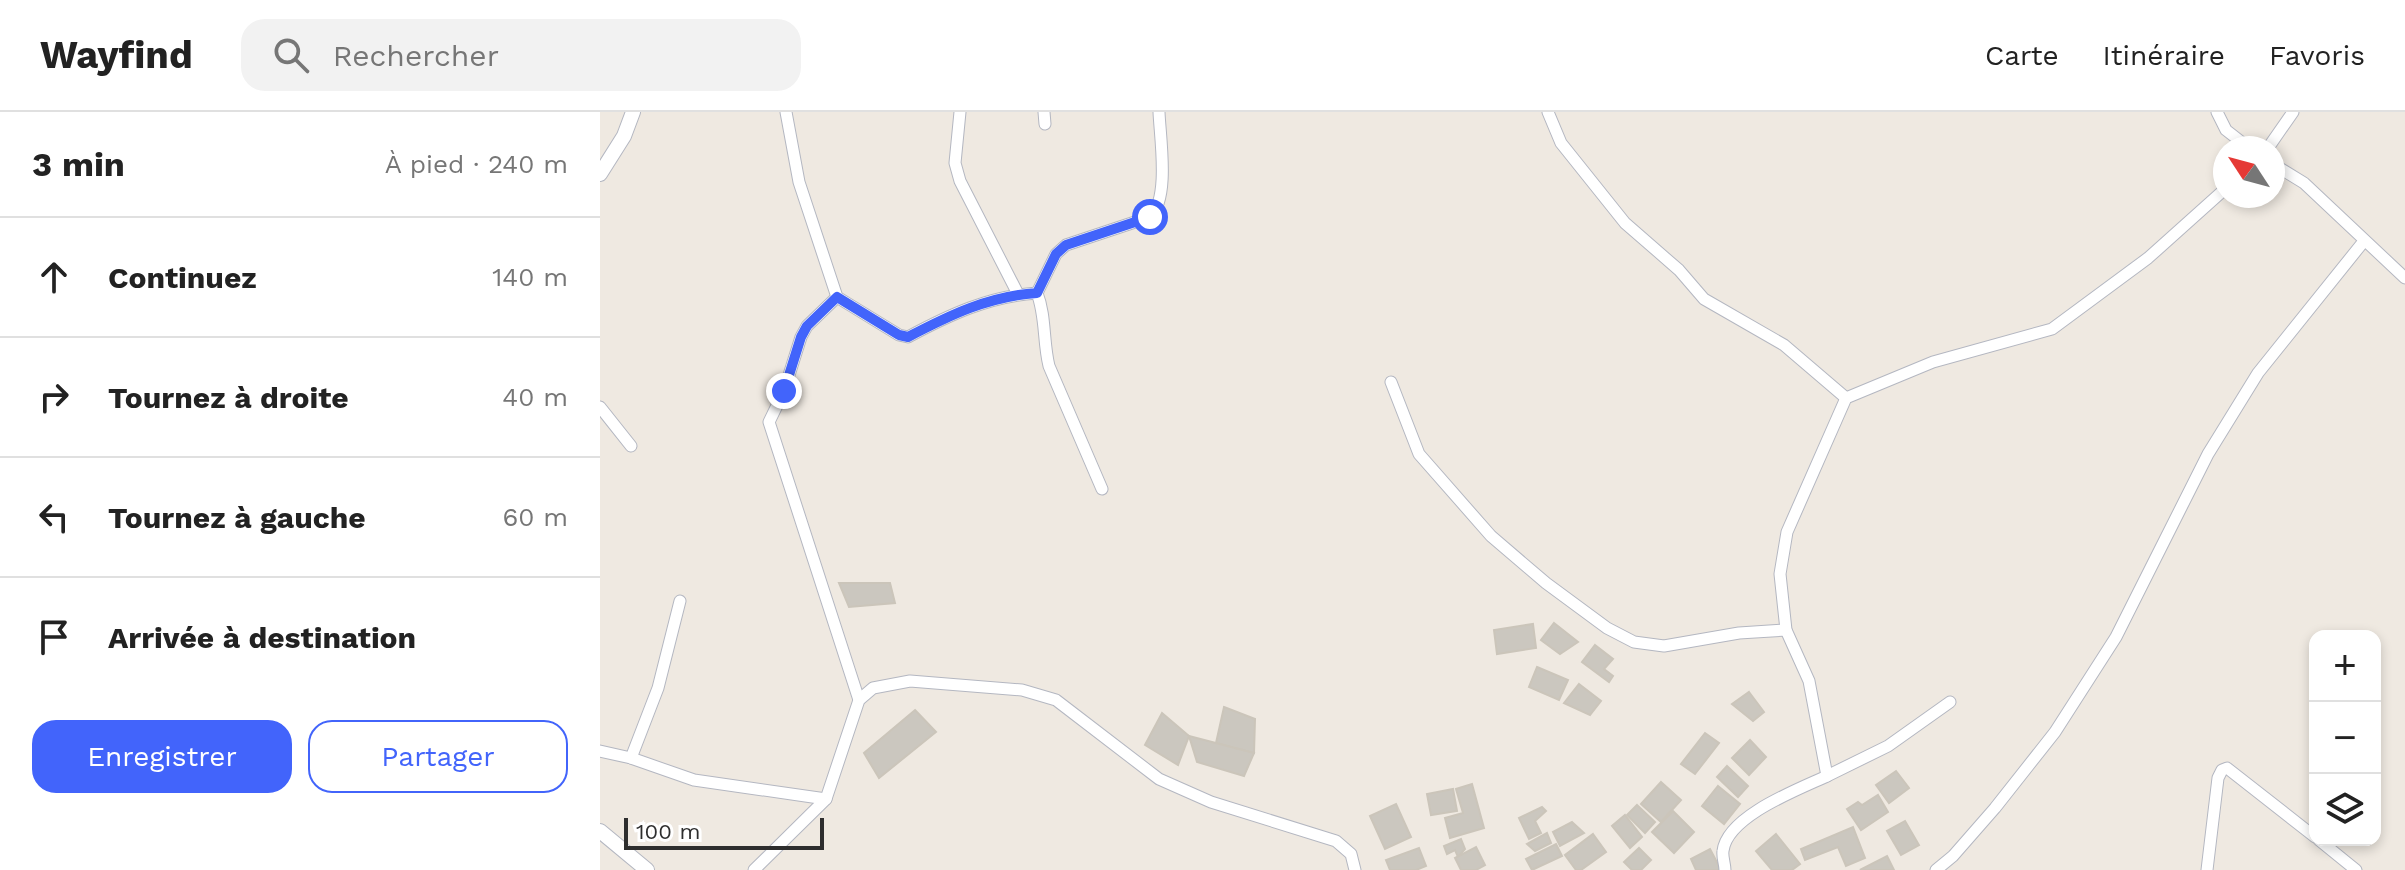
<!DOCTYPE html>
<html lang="fr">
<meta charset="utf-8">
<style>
:root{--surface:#fff;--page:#f2f2f2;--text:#222;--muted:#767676;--line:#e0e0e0;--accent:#4264fb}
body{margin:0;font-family:"Work Sans",sans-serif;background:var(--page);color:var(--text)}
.controls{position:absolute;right:24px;bottom:24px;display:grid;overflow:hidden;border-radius:16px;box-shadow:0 4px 12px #0003}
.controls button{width:72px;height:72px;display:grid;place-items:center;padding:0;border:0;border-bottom:2px solid var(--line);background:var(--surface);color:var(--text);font:40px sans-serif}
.compass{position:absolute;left:1613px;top:24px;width:72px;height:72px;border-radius:50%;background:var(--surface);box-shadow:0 4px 12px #0003;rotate:306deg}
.scale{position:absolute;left:24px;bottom:20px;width:200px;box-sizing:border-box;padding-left:8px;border:4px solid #2e2e2e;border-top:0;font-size:22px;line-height:28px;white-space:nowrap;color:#2e2e2e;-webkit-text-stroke:6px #fff;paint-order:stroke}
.stop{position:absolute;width:24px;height:24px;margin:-18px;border:6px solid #4264fb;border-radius:50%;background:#fff}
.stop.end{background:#4264fb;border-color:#fff;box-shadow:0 2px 8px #0008}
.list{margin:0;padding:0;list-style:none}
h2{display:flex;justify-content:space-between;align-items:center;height:104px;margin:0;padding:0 32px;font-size:34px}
h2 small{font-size:26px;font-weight:400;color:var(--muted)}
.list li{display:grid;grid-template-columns:52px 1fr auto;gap:24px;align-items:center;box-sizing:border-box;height:120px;padding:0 32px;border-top:2px solid var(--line)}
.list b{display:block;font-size:30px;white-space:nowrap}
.list em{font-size:26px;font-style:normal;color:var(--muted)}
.actions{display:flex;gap:16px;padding:24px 32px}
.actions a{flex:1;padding:18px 0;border:2px solid var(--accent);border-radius:24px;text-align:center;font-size:28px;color:var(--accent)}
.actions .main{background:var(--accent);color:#fff}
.icon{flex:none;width:44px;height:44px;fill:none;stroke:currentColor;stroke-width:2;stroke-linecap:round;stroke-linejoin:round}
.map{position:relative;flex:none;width:1805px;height:758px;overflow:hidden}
header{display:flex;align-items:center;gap:48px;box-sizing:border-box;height:112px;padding:0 40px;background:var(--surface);border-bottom:2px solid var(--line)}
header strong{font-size:38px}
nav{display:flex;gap:44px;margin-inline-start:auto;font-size:28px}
.search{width:560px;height:72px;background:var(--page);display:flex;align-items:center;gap:20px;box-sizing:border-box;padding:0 28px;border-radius:24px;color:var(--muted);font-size:30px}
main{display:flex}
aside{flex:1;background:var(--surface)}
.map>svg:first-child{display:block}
.building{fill:#cbc7bf;stroke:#cbc5ba;stroke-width:2}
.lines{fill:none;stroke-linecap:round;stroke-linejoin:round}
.street-casing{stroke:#b4b7c1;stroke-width:13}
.secondary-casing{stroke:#b4b7c1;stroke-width:16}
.street{stroke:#fff;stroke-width:11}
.secondary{stroke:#fff;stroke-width:14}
.route{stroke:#4264fb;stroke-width:10}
</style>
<header>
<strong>Wayfind</strong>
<div class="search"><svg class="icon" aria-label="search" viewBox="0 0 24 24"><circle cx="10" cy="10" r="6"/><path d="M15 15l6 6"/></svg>Rechercher</div>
<nav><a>Carte</a><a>Itinéraire</a><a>Favoris</a></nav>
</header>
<main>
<aside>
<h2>3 min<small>À pied · 240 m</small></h2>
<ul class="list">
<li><svg class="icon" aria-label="ahead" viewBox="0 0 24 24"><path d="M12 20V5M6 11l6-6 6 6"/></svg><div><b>Continuez</b></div><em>140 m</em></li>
<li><svg class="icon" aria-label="right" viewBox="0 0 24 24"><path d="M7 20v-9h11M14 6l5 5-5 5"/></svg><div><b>Tournez à droite</b></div><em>40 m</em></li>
<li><svg class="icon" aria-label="left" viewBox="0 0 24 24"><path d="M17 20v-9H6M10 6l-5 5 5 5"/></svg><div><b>Tournez à gauche</b></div><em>60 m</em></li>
<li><svg class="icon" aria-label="arrive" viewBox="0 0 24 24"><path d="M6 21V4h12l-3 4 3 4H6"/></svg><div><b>Arrivée à destination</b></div></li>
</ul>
<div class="actions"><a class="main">Enregistrer</a><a>Partager</a></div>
</aside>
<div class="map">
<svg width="1805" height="758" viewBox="0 0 1805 758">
<rect width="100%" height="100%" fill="#efe9e1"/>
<g class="building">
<path d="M239,471h51l5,20 -46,4z"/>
<path d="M954,511l24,19 -18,12 -19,-14z"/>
<path d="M933,512l3,24 -39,6 -3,-24z"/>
<path d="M995,533l18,14 -9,10 9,7 -4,6 -27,-20z"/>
<path d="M937,555l31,13 -9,20 -30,-13z"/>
<path d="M979,572l22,17 -11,14 -26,-12z"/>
<path d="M1149,580l15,20 -11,9 -21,-17z"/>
<path d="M624,595l31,12 -1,34 -38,-10z"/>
<path d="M315,598l21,22 -57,46 -15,-25z"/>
<path d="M562,601l27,23 -11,29 -33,-20z"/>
<path d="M1105,621l14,10 -24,31 -14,-10z"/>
<path d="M589,624l65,17 -10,23 -47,-14z"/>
<path d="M1150,628l16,17 -17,18 -17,-17z"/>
<path d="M1127,654l21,20 -10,11 -21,-20z"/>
<path d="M1296,659l13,17 -20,15 -13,-18z"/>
<path d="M1061,670l20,18 -20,22 -20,-18z"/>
<path d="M872,672l12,44 -34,10 -5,-20 18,-5 -7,-24z"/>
<path d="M1118,674l22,18 -16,20 -22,-18z"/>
<path d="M853,677l4,22 -26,4 -4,-21z"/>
<path d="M1278,683l10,17 -27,18 -14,-21 11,-7 4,3z"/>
<path d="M796,692l15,33 -26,12 -15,-33z"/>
<path d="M1037,693l18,17 -10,11 -18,-18z"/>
<path d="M942,695l4,4 -11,10 6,12 -12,6 -10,-21z"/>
<path d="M1073,699l21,21 -20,21 -22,-21z"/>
<path d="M1025,703l17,22 -12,11 -18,-22z"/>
<path d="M1305,709l14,24 -18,10 -14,-24z"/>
<path d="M972,710l12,11 -24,13 -7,-14z"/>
<path d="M1253,715l12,31 -19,8 -8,-19 -33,13 -4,-11z"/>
<path d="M947,721l4,10 -16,8 -8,-7z"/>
<path d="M993,722l13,18 -25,18h-5l-11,-15z"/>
<path d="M1176,722l24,30 -8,6h-20l-16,-19z"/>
<path d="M861,727l4,10 -7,8 -3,-7 -8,4 -3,-8z"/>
<path d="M956,732l6,12 -30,14 -6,-11z"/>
<path d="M876,735l9,18 -9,5h-15l-6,-12z"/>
<path d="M819,736l7,18 -10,4h-26l-4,-10z"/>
<path d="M1039,736l12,12 -10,10h-9l-8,-8z"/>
<path d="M1110,737l11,21h-25l-5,-11z"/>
<path d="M1287,744l7,14h-34z"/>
</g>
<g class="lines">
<defs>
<g id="street">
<path d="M186,0l13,70 38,115 62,38 9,2c41,-22 81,-41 129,-44"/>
<path d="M360,0l-5,51 5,18 58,113"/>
<path d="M444,0l1,12"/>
<path d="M948,0l13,31 64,80 54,47 25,29 80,46 62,53"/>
<path d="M1617,0l9,18 23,18"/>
<path d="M1668,36l25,-36"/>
<path d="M1673,52l31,19 101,95"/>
<path d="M237,185l-30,29 -6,11 -17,54 -15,31 90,278"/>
<path d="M791,270l28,72 72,82 55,47 61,45 27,14 30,4 75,-13 47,-3"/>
<path d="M0,295l31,39"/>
<path d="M502,377l-53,-123c-6,-24 -3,-50 -12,-73l19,-39 10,-9 84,-28c20,-18 10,-79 9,-105"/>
<path d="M0,639l31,7 63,22 132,19"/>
<path d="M31,646l27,-70 22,-87"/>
<path d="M1227,664l61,-30 62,-44"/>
<path d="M1719,728l37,30"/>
<path d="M154,758l72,-71 33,-99 14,-12 37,-7 112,9 34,10 103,79 52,23 125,39 15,13 4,16"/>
<path d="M1125,758c0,-6 -3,-13 -2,-19 4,-35 76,-62 104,-75l-18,-95 -23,-51 -6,-56 7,-42 59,-134 87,-36 119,-33 96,-71 77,-69"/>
<path d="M1336,758l17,-14 42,-48 60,-76 61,-95 92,-183 50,-81 106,-132"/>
<path d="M1607,758l11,-92 4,-8 5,-2 88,69"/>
</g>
<g id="secondary">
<path d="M0,62l24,-38 9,-24"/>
<path d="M0,719l47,39"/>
</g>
</defs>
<use href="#street" class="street-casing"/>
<use href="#secondary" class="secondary-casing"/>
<use href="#street" class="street"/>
<use href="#secondary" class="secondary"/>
</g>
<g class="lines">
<path class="route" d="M184,279l17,-54 6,-11 30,-29 62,38 9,2c42,-22 81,-41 129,-44l19,-39 10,-9 84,-28"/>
</g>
</svg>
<div class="controls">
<button>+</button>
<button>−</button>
<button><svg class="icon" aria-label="layers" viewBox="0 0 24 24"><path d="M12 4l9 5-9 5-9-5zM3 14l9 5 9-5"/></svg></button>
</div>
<svg class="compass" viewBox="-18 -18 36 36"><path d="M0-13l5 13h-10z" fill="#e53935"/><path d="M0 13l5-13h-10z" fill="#767676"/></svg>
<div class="scale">100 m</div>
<div class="stop" style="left:550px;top:105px"></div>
<div class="stop end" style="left:184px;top:279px"></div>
</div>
</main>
